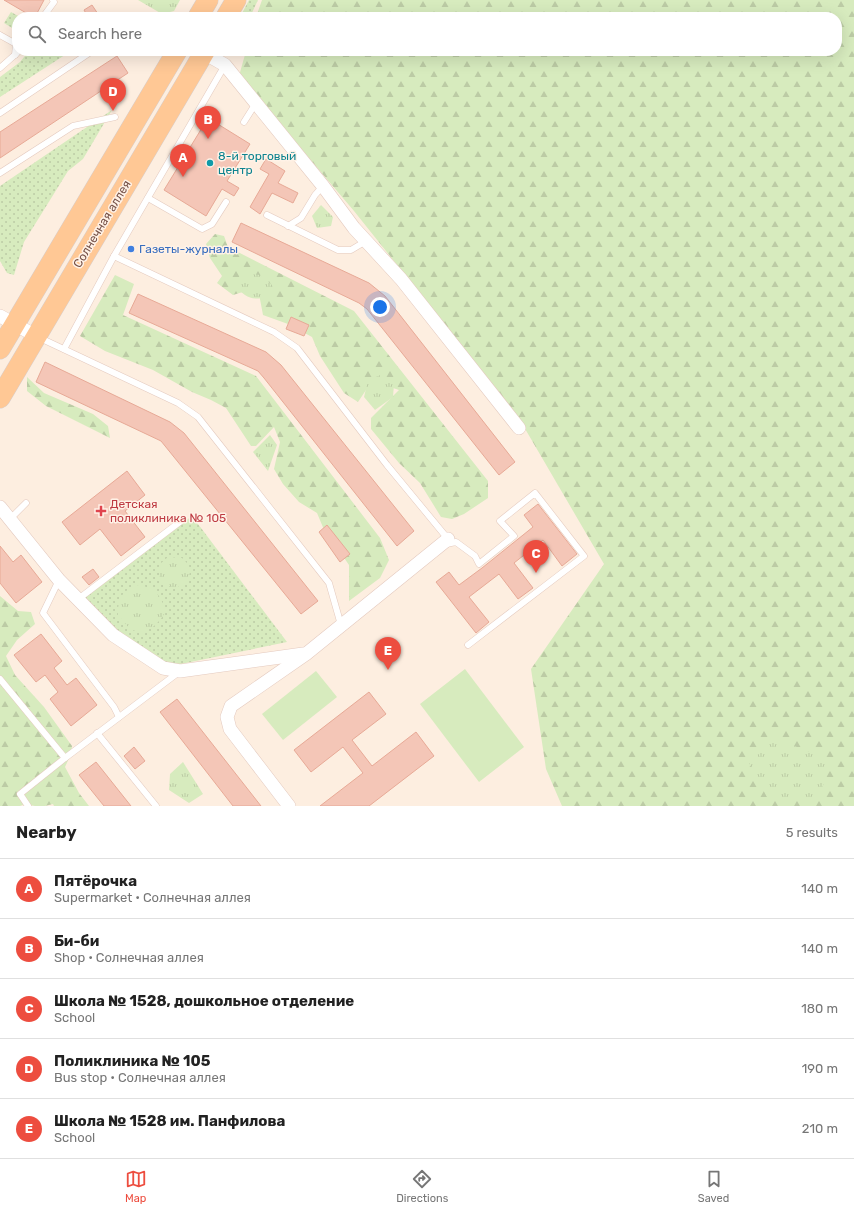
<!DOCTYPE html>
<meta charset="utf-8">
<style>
:root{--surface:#fff;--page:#f2f2f2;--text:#222;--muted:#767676;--line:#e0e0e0;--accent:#ed4d3f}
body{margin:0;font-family:Rubik,sans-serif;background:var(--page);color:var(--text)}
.you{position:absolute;left:380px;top:307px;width:14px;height:14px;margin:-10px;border:3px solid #fff;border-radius:50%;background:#1a73e8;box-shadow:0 0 0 6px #1a73e833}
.badge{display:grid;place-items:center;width:26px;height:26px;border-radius:50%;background:var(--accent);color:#fff;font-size:13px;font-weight:700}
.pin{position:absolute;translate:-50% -33px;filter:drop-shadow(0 1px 2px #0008)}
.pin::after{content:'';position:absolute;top:21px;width:14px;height:12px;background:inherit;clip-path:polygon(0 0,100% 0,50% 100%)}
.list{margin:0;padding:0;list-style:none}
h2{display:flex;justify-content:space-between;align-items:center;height:52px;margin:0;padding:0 16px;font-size:17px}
h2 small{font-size:13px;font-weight:400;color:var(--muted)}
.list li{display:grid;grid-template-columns:26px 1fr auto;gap:12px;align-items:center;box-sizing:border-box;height:60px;padding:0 16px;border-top:1px solid var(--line)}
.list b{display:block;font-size:15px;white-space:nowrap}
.list p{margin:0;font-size:13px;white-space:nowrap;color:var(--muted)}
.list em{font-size:13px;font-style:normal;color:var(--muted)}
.icon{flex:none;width:22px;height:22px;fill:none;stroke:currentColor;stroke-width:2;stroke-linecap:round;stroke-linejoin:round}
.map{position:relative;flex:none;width:854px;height:806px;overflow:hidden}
.search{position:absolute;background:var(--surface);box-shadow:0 4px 16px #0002;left:12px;right:12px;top:12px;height:44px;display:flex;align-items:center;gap:10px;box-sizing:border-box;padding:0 14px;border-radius:16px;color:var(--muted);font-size:15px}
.sheet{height:352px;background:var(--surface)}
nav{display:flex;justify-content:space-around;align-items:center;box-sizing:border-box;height:56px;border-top:1px solid var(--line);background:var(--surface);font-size:11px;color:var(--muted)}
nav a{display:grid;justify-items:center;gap:2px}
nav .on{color:var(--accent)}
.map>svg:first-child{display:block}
.grass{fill:url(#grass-dots)}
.forest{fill:url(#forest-firs)}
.park{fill:url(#park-tufts)}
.pitch{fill:#d7ebbe}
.building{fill:#f4c6b7;stroke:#e7a996}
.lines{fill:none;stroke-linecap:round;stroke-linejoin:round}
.lane-casing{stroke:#e4cabf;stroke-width:7}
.street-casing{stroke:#e4cabf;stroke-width:14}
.primary-casing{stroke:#d8cecb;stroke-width:21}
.lane{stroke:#fff;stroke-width:6}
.street{stroke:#fff;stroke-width:13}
.primary{stroke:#ffc895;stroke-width:20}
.culture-dot{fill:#0f9aa8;stroke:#fff2e7;stroke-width:1.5}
.shop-dot{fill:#3f7fe0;stroke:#fff2e7;stroke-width:1.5}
.health-dot{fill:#e0444e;stroke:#fff2e7;stroke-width:1.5}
.labels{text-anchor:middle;stroke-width:3;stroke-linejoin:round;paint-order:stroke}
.culture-label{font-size:12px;fill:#0d838f;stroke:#fff2e7;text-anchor:start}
.street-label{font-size:12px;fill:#755046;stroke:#fff2e7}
.shop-label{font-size:12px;fill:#366cbe;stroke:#fff2e7;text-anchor:start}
.health-label{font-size:12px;fill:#be3a42;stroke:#fff2e7;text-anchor:start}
</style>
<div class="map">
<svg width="854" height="806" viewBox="0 0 854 806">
<defs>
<pattern id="grass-dots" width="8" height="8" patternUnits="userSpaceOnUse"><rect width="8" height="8" fill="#d7ebbe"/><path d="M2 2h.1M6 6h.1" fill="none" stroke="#bccba5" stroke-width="1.8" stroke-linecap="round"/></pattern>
<pattern id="forest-firs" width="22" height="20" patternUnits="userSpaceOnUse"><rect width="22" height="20" fill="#d7ebbe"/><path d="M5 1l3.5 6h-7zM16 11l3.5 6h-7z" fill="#bccba5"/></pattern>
<pattern id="park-tufts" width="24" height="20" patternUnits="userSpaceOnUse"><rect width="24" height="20" fill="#d7ebbe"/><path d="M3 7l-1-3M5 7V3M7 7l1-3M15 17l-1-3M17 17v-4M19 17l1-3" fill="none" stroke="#bccba5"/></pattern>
</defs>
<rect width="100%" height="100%" fill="#fdeee0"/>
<g class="grass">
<path d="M249,0h9l-8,17h-10z"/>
<path d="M11,12l9,5h-3v14l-13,-8z"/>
<path d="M29,51h42l-71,46v-20l20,-15z"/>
<path d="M112,110l-29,49 -15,12 -44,71 -10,33 -7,-2 -7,-12v-75z"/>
<path d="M192,516l95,126 -106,22 -17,-1 -42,-26 -39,-38z"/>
</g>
<g class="forest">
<path d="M262,0h592v806h-292l-16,-37 -15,-100 73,-105 -87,-149 -163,-204 -115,-135 7,-25h591v-34h-581z"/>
<path d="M215,234l9,2 4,11 126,64 134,170v17l-24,16 -12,5 -11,-2 -21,-34 -21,-20 -28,-34v-11l28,-28 -27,-9 -14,21 -14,-9 -24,-37 -8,-19 -24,-13 -25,-9 -4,-21 -13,-3 -13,4 -16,-12 5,-7 -12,-18 -4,-14z"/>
<path d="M115,275l19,9 -11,31 133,61 124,162 9,22 -9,18 -31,23v-36l-9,-13 -10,-8 -13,-31 -18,-11 -16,-18 -9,-15 6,-27 -6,-15 -18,19h-5l-25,-38 -15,-8 -19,-8 -39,-22 -48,-19 -25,-15z"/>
<path d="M27,377l17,16 49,21 15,12 2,12 -64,-32 -19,-15z"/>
<path d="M0,596l18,15 13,1 4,12 -18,16 -11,16 9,19 29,32 28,39 -1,8 -6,13 14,26 10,13h-35l-1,-2 -8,2h-10l-10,-2 -5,2h-20z"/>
</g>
<g class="park">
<path d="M138,0h42l-6,11 -12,3z"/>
<path d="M321,205l12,12 -2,9 -14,2 -5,-12z"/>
<path d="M242,273l18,2 12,10 -3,11c-19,6 -22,1 -36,-11z"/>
<path d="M383,374l11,10 -1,13 -18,13 -11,-13 4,-17z"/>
<path d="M270,435l7,10 -9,26 -15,-19z"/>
<path d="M168,557l14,1c11,10 9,13 4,26l-11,4c-14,-4 -17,-8 -16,-23z"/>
<path d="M138,585c18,3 22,10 28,26 -7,12 -20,27 -35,18 -5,-3 -9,-10 -13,-14 0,-18 4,-24 20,-30z"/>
<path d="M775,738l57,23 -15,41 -49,-3 -19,-36z"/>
<path d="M183,762l20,32 -14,9 -20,-13 1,-16z"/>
</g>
<g class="pitch">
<path d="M465,669l59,78 -45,35 -59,-78z"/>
<path d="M316,671l21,26 -54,43 -21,-26z"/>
</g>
<g class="building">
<path d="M4,0h40l-9,17h-2z"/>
<path d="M92,5l6,9 -5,3h-5l-4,-7z"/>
<path d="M117,56l11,17 -128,85v-26z"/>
<path d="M208,118l42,26 -23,37 12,7 -5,8 -12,-7 -16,27 -42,-26z"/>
<path d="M266,159l19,12 -7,12 20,10 -5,10 -21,-10 -12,21 -10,-7 19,-33 -9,-5z"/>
<path d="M241,223l128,60 16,13 130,166 -16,13 -132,-166 -8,-6 -127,-61z"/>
<path d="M138,294l128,58 15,13 133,166 -17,15 -133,-168 -6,-7 -129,-58z"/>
<path d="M291,317l18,8 -5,11 -18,-7z"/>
<path d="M45,362l125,60 14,11 134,168 -17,13 -140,-173 -125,-59z"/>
<path d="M127,471l18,24 -20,16 20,26 -24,19 -21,-27 -20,16 -18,-23z"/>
<path d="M538,504l39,50 -15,12 -19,-26 -29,23 19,25 -15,11 -19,-25 -30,23 20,25 -13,11 -40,-51 13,-10 10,13 23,-17 51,-41 -9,-12z"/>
<path d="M327,525l23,29 -10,8 -21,-30z"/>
<path d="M0,546l13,16 8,-7 21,27 -26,21 -16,-20z"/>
<path d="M93,569l6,8 -10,8 -7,-8z"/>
<path d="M41,634l21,27 -8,7 13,17 9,-7 21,27 -26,21 -21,-27 8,-7 -13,-17 -9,7 -22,-27z"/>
<path d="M369,692l17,22 -34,26 20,26 44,-34 18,24 -65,50h-49l43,-33 -20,-26 -32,25 -17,-22z"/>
<path d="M177,699l84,107h-28l-73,-94z"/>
<path d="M134,747l11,14 -10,8 -11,-13z"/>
<path d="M96,762l35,44h-27l-25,-31z"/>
</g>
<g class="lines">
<defs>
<g id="lane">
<path d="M43,17l11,-15 -1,-2"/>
<path d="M0,35l16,9 -1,11"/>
<path d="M0,68l17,-15"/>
<path d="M0,113l92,-62"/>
<path d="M244,122l12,-19"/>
<path d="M0,173l73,-47 42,-9"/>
<path d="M148,198l54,31 10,-5 14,-22"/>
<path d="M267,215l71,35h13l15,-9"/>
<path d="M288,226l13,-8 14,-23 8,-9"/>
<path d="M114,256l160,76 23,16 90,117 61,74"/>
<path d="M40,338l138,65 20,14 131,166 12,42"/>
<path d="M64,349l50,-93 111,-191"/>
<path d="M10,519l16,-16"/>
<path d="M446,544l10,-2 19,14 4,8 35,-28 -14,-15 35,-28 49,63 -116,89"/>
<path d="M59,580l-16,33 71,94 5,10"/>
<path d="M77,600l104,-79"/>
<path d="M0,679l65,79"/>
<path d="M97,733l59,73"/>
<path d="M28,806l-8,-12 45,-36 114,-86"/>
</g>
<g id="street">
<path d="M204,53l21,12 98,121 31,42 47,51 118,149"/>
<path d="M0,316l36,20"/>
<path d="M0,507l59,73 54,55 50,33 17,3 123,-17"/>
<path d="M289,806l-59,-77 -3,-12 4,-11 75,-52 142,-115"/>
</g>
<g id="primary">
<path d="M198,17l10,-17"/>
<path d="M226,17l10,-17"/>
<path d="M0,349l177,-298"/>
<path d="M0,398l205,-347"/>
</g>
</defs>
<use href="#lane" class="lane-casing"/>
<use href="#street" class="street-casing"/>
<use href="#primary" class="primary-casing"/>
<use href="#lane" class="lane"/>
<use href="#street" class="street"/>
<use href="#primary" class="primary"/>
</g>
<circle class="culture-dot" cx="210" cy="163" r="4"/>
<circle class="shop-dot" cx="131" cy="249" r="4"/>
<path class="health-dot" d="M99 505h4v4h4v4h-4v4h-4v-4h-4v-4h4z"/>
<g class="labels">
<g class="culture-label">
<text x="218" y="160">8-й торговый<tspan x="218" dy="14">центр</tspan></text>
</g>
<g class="street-label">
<text transform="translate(102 224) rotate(-59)" y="4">Солнечная аллея</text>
</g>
<g class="shop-label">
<text x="139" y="253">Газеты-журналы</text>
</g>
<g class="health-label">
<text x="110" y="508">Детская<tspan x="110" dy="14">поликлиника № 105</tspan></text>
</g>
</g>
</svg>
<div class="you"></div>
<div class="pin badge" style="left:183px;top:177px">A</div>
<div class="pin badge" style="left:208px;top:139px">B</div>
<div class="pin badge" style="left:536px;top:573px">C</div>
<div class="pin badge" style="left:113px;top:111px">D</div>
<div class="pin badge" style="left:388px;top:670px">E</div>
<div class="search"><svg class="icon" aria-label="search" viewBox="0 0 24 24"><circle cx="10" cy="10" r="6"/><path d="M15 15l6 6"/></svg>Search here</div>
</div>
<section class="sheet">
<h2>Nearby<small>5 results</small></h2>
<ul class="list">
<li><span class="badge">A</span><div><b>Пятёрочка</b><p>Supermarket · Солнечная аллея</p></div><em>140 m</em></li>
<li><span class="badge">B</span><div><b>Би-би</b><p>Shop · Солнечная аллея</p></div><em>140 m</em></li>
<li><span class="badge">C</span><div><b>Школа № 1528, дошкольное отделение</b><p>School</p></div><em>180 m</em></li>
<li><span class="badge">D</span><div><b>Поликлиника № 105</b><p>Bus stop · Солнечная аллея</p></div><em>190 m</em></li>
<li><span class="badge">E</span><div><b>Школа № 1528 им. Панфилова</b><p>School</p></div><em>210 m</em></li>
</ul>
</section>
<nav>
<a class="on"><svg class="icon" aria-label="map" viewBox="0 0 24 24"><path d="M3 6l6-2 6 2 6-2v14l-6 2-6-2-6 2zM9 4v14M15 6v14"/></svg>Map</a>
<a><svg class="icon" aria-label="directions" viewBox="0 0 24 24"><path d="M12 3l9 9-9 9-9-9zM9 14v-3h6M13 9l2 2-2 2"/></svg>Directions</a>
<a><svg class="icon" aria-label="saved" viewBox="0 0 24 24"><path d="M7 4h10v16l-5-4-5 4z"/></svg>Saved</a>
</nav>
